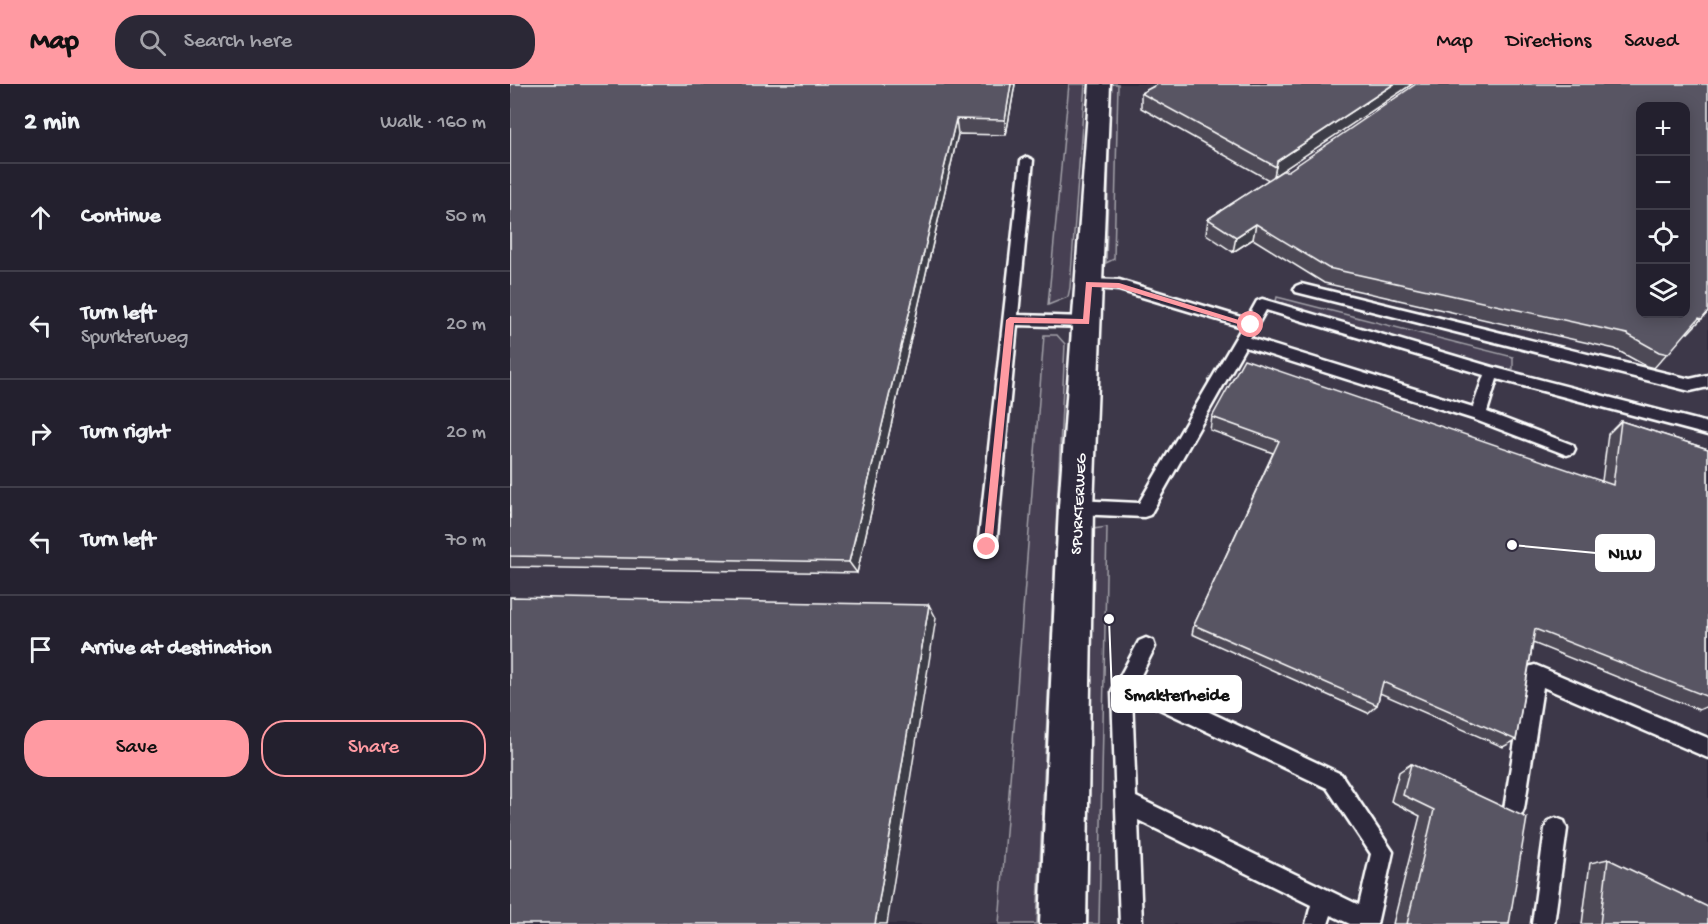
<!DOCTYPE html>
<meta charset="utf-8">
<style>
:root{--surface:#23202e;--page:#2b2836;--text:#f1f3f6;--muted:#a3a3aa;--line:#403e4a;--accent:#ff9aa2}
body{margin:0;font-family:"Gochi Hand",sans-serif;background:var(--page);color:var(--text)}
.controls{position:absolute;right:18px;top:18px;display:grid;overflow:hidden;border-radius:12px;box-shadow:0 3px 15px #0003}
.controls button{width:54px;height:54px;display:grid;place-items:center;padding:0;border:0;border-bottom:2px solid var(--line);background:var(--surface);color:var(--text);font:30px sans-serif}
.stop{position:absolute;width:18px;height:18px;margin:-14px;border:4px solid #ff9aa2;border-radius:50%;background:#fff}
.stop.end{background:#ff9aa2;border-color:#fff;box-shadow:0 2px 6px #0008}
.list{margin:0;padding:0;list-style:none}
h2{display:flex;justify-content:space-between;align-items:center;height:78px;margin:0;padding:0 24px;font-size:26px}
h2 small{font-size:20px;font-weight:400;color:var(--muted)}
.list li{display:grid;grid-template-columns:39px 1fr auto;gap:18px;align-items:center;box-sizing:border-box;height:108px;padding:0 24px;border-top:2px solid var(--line)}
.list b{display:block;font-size:22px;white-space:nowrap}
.list p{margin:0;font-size:20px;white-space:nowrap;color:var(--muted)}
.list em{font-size:20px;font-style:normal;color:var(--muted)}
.actions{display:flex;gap:12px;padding:18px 24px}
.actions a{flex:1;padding:14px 0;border:2px solid var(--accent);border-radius:24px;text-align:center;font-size:21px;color:var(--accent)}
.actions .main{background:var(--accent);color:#111}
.icon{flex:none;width:33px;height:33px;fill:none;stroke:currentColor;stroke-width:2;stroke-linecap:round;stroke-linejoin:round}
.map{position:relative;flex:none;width:1198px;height:840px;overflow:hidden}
header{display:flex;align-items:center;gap:36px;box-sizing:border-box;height:84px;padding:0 30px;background:var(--accent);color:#111}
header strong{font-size:28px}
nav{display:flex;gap:33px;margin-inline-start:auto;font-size:21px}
.search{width:420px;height:54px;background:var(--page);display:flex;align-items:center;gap:15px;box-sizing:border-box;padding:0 21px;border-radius:24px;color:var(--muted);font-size:22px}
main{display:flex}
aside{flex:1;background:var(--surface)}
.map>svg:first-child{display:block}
.built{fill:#3c3749;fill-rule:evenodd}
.green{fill:#464152;stroke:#a2a0a8;stroke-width:1.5}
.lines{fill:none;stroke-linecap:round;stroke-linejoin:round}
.service-casing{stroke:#fff;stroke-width:5}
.minor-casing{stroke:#fff;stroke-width:5}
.service{fill:#2f2a3d;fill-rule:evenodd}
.minor{fill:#2f2a3d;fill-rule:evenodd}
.wall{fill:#4d4956;stroke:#fff;stroke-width:1.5}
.shaded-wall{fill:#3e3c46;stroke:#fff;stroke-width:1.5}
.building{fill:#595564;stroke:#fff;stroke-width:1.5;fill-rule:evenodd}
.route{fill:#ff9aa2}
.labels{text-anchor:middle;stroke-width:6;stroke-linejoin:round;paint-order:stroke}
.street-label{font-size:16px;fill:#fff;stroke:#2f2a3d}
.leader{fill:none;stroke:#fff;stroke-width:2}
.callout-dot{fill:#fff;stroke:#2f2a3d;stroke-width:2}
.callout{fill:#fff;stroke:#fff;stroke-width:2}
.callout-label{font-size:18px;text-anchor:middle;font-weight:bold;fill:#111}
</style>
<header>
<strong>Map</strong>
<div class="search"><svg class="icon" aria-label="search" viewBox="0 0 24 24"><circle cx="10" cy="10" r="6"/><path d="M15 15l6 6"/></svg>Search here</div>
<nav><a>Map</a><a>Directions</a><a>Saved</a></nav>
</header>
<main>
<aside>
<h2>2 min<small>Walk · 160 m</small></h2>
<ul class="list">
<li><svg class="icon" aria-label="ahead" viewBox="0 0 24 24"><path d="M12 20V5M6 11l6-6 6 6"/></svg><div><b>Continue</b></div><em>50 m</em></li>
<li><svg class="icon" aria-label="left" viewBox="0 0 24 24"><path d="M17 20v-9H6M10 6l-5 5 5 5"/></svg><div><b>Turn left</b><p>Spurkterweg</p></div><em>20 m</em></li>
<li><svg class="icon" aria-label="right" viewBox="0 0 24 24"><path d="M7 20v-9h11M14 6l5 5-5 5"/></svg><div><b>Turn right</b></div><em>20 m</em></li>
<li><svg class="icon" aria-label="left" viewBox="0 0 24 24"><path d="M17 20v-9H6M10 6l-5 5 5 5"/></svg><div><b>Turn left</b></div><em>70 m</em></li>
<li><svg class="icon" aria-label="arrive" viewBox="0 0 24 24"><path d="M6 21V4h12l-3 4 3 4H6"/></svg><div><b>Arrive at destination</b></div></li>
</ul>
<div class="actions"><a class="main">Save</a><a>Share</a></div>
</aside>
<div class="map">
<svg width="1198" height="840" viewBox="0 0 1198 840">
<rect width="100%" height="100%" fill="#2f2a3d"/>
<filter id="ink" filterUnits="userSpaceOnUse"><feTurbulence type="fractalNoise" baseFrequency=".0167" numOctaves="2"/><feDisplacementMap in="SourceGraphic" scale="12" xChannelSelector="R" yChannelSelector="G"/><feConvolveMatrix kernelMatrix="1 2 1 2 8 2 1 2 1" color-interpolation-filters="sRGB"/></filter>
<g filter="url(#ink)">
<path class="built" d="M0,0h1198v840h-1198zM1130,22h46v208h-46z"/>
<g class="green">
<path d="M559,0h16l-15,204 -2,9 -20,8z"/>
<path d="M601,0h7l-4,175 -8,4z"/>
<path d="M767,213l236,60v12h-24l-213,-68z"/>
<path d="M534,251h13l8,9 -28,580h-38z"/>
<path d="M597,443l-8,397h-11l5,-395z"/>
</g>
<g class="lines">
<defs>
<g id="service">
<path d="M517,73l6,3 -15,155 68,2 7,5 -7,5 -69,-2 -21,222 -3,5 -6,3 -6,-3 -3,-5 43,-387z"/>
<path d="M578,195l31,1 128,39 10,-18 5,-2 230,68 216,56v12l-211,-56 -10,33 86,33 2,4 -2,4 -6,2 -94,-36 -228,-72 -95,168 -6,2 -68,-3 -6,-2 -2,-5 2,-5 6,-2 63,3 103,-176 -123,-37 -36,-3 -2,-3zM756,226l218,65 -11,32 -223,-69z"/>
<path d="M791,200l389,95 18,-4v12l-18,4 -394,-99 -2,-3 2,-3z"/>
<path d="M636,554l7,3 2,6 -16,32 202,95 52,78 -16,72h-27l-19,-9 -3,9h-22l5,-19 -173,-85 4,104h-22l-8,-233 27,-50zM622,612l195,92 44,66 -12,51 -223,-108z"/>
<path d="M1025,581l173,73v20l-165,-71 -19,122 -3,7 -7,3 -7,-3 -3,-7 22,-135 2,-7z"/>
<path d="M1046,734l8,3 3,8 -13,95h-22l13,-95 3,-8z"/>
</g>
<path id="minor" d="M580,0h20l-17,423 -7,417h-46l19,-417z"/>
</defs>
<use href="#service" class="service-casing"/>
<use href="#minor" class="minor-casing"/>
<use href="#service" class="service"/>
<use href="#minor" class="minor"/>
</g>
<g class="wall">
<path d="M0,0h505l-9,51 -48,-1 -101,439 -347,-6z"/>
<path d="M648,0h254l-138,92 434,136 -20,21 -2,-1 -32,36 -8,-2 -31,-17 -291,-66 -71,-44 -20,13 -27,-18 2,-15 61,-39 -128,-72v-15z"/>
<path d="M702,333l390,64 6,-47 13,-13 87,28v257l-9,4 -166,-67 -17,97 -13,7 -123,-54 -3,12 -9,8 -176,-79 2,-9 79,-172 -63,-23z"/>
<path d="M901,680l98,160h-116l27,-108 -29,-15 8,-29z"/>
<path d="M1098,775l100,65h-126l8,-61z"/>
</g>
<g class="shaded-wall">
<path d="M501,0h4l-9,51 -1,-15z"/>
<path d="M884,0h18l-138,92 3,-15z"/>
<path d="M446,35l2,15 -101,439 -8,-11z"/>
<path d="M746,140l-3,15 -20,13 3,-15z"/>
<path d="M419,521l7,13 -49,306h-12z"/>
</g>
<g class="building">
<path d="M0,0h501l-6,36 -49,-1 -107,443 -339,-6z"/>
<path d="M648,0h236l-117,77 -1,6 -135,-74z"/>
<path d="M906,0h292v228l-6,7 -3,-1 -31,36 -9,-2 -32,-18 -299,-66 -72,-44 -20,13 -28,-18 74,-48h6zM1131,22h45v208h-45z"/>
<path d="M734,275l369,126 8,-64 87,28v248l-173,-68 -19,111 -133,-58 -6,23 -183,-80 85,-184 -67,-24z"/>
<path d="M0,513l419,8 -54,319h-365z"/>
<path d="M901,680l116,54 -18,106h-102l27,-114 -31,-15z"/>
<path d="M1098,775l100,48v17h-108z"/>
</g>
</g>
<path class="route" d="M576,198l33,1 136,42 -4,3 -132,-40 -27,-1 -3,37 -75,-1 -22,224 -2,3h-7l23,-230 4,-3 73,2z"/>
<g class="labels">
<g class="street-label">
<text transform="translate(567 420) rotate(-87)" y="6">SPURKTERWEG</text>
</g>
</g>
<path class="leader" d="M1002 461L1086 469M599 535L602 610"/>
<g class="callout-dot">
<circle cx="1002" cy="461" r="6"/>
<circle cx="599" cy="535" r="6"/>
</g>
<g class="callout">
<rect x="1086" y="451" width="58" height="36" rx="6"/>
<rect x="602" y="592" width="129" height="36" rx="6"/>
</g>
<g class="callout-label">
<text x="1115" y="475">NLW</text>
<text x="667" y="616">Smakterheide</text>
</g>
</svg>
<div class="controls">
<button>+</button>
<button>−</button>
<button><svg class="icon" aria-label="locate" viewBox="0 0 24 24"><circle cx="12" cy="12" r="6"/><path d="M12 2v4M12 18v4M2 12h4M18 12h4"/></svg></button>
<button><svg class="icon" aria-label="layers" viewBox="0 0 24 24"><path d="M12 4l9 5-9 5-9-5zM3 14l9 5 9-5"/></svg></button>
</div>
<div class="stop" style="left:741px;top:241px"></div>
<div class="stop end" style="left:477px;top:463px"></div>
</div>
</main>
